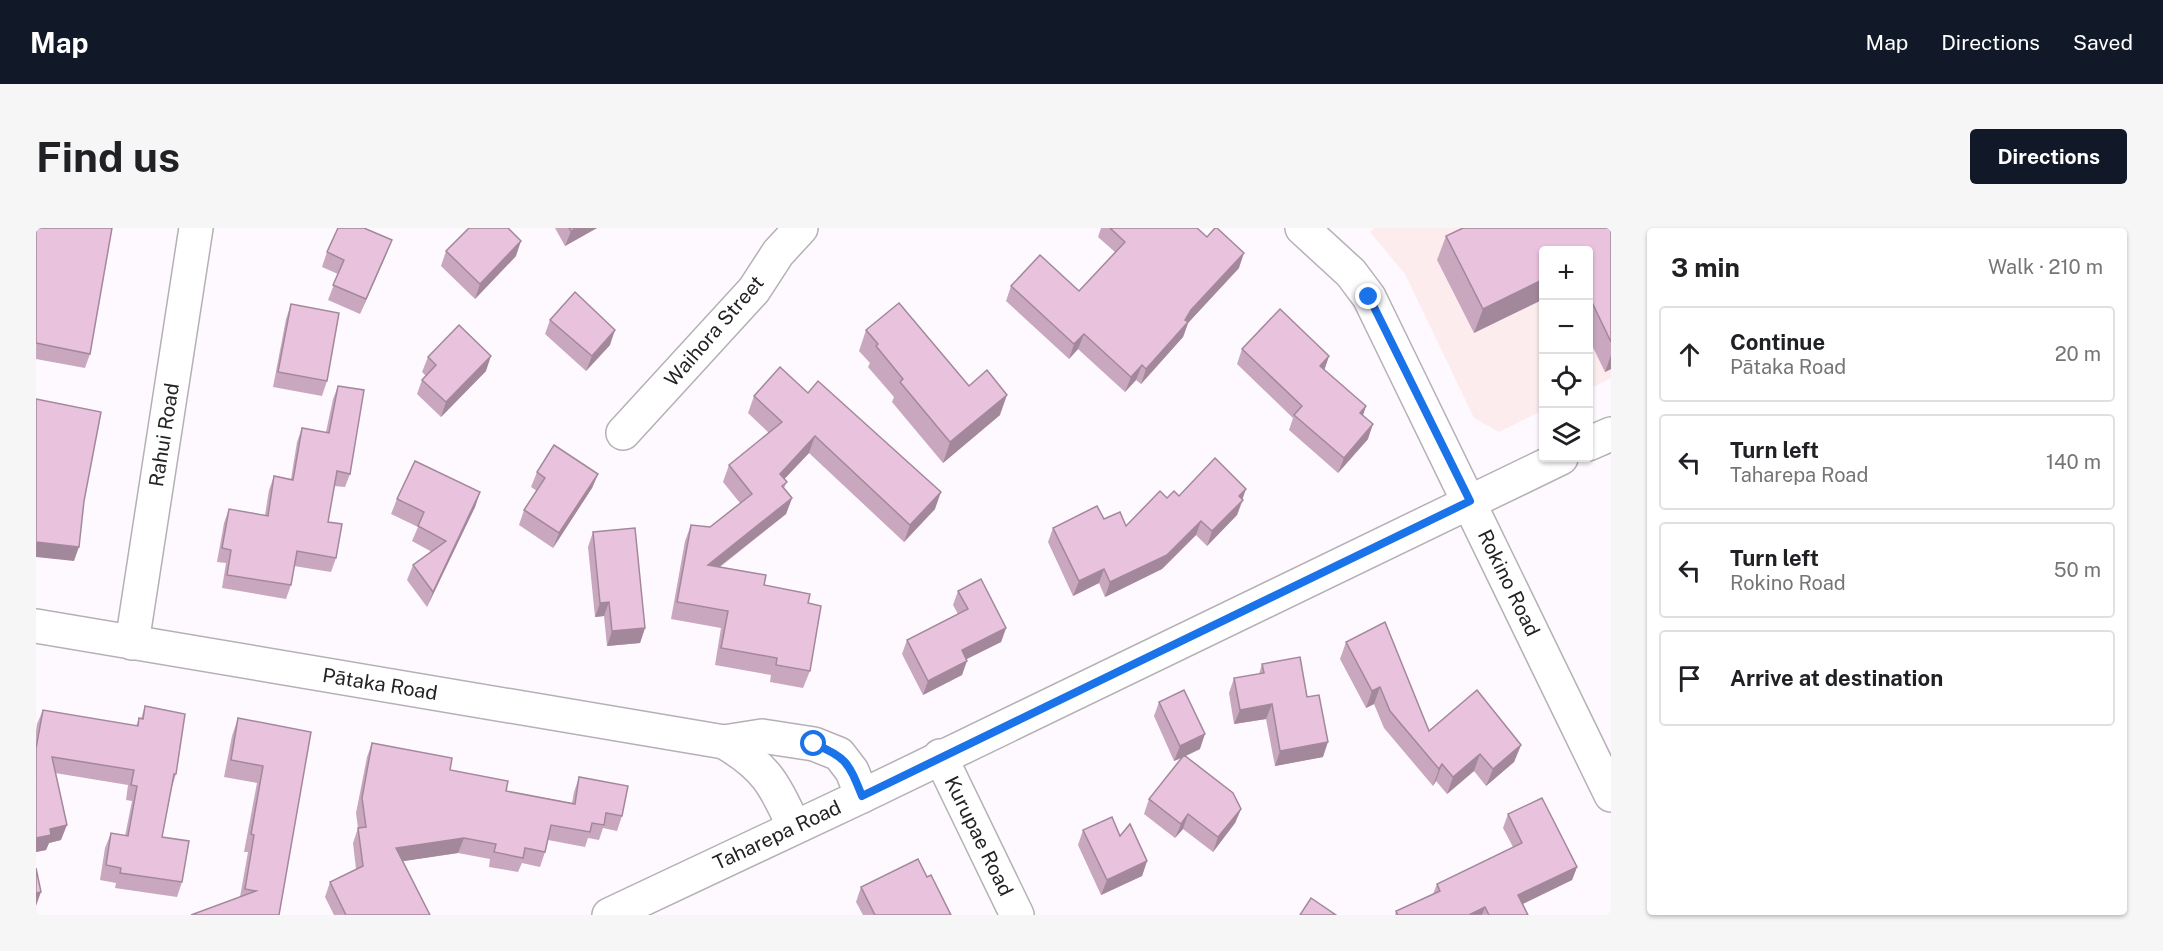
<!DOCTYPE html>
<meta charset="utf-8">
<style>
:root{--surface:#fff;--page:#f6f6f6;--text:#202124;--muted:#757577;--line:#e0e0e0;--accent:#111827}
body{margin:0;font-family:"Public Sans",sans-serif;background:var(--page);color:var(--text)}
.controls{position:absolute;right:18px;top:18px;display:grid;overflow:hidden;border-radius:6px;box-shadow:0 2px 4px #0004}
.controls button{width:54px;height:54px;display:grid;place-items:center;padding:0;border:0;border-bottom:2px solid var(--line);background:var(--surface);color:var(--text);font:30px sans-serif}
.stop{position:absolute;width:18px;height:18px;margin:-14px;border:4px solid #1a73e8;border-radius:50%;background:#fff}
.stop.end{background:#1a73e8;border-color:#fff;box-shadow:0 2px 6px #0008}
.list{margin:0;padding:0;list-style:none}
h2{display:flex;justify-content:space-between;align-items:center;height:78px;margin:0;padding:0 24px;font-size:26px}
h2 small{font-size:20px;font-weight:400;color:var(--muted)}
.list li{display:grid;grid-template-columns:39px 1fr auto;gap:18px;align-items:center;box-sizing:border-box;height:96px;margin:0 12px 12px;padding:0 12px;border:2px solid var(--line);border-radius:6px}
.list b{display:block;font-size:22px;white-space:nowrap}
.list p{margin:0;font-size:20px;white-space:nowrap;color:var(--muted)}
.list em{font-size:20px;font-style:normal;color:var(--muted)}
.icon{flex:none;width:33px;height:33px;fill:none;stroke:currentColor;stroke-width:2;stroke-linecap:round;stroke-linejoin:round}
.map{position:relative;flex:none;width:1575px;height:687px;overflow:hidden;border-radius:6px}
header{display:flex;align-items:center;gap:36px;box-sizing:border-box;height:84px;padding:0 30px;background:var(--accent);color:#fff}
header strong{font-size:28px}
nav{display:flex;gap:33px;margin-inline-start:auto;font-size:21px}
.intro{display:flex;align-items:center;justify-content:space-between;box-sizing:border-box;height:144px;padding:0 36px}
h1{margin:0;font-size:42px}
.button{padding:15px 27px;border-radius:6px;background:var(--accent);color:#fff;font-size:21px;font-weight:700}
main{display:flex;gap:36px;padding:0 36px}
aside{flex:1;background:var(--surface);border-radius:6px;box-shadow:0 2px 4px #0004}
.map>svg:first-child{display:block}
.commercial{fill:#fdeced}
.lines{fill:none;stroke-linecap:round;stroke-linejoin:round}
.minor-casing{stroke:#b5b0b5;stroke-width:36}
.minor{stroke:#fff;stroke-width:33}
.wall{fill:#c8a7bf}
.shaded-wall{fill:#a3889b}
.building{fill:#e9c2de;stroke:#a3889b;stroke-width:1.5}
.route{stroke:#1a73e8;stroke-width:8}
.labels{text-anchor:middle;stroke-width:4.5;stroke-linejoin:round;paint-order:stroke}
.street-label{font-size:20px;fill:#242224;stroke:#fff}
</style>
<header>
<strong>Map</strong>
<nav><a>Map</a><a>Directions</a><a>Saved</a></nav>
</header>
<div class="intro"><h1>Find us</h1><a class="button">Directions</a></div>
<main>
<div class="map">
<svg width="1575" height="687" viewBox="0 0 1575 687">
<rect width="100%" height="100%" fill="#fef9fe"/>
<path class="commercial" d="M1338,0h237v150l-22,11 -1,-139h-44l-1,160 -44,22 -25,-14 -69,-144 -35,-42z"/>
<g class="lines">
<defs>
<g id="minor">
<path d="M1266,0l49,45 18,24 242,498"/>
<path d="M587,205l131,-143 24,-37 23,-25"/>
<path d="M1552,216l23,-10"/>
<path d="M0,398l688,116 38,-6 52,8 25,10 13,17 10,25"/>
<path d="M96,415l64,-415"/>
<path d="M688,514c41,24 51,42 70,85"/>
<path d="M904,528l77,159"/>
<path d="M573,687l253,-119 699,-338"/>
</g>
</defs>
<use href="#minor" class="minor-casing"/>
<use href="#minor" class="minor"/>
</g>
<g class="wall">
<path d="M0,0l54,126 -5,14 -49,-9z"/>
<path d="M519,0h42l-32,18z"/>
<path d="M1065,0h96l42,40 -51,55 -5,14 -42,47 -5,-4 -11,12 -47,-43 -9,10 -63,-58 5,-15 68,5 36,-39 -17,-15z"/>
<path d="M1575,0v141l-6,3 -17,-35v-87l-114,83 -37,-73 9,-24z"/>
<path d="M410,23l70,5 -41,43 -34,-33z"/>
<path d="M291,24l59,3 -26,59 -32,-14 10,-26 -16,-7z"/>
<path d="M255,76l36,77 -5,15 -49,-9 13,-68z"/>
<path d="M514,92l60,25 -24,26 -41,-37z"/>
<path d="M830,102l103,56 31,29 -57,48 -51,-61 2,-5 -26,-30 2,-4 -11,-12z"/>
<path d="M1206,121l87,7 -5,14 42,36 -3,9 5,24 -30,34 -49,-43 4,-12 -56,-54z"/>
<path d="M392,129l58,14 -45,46 -24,-23 5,-14 4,-4 -4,-4z"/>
<path d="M302,158l12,88 -5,13 -11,-1 -6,36 8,36 -5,14 -37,-6 -3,19 -5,14 -64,-11 4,-25 -9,-1 7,-39 5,-14 36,6 4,-25 5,-14 17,3 6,-37 5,-14 24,4 7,-33z"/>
<path d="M718,168l181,113 -31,33 -95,-89 -25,26 3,3 -3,6 8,10 -6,16 -66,53 88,36 2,68 -7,17 -33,-6 1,-7 -56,-10 6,-37 -50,-9 14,-78 6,-16 19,2 30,-24 -17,-21 6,-17 40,-32 -21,-20z"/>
<path d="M501,244l61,2 -6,14 -39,60 -34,-23 5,-15 13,-19 -6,-4z"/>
<path d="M444,264l-5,15 -48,100 -20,-27 6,-15 19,-13 -20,-11 6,-14 -27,-13 6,-15z"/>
<path d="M1143,268l64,4 -6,15 -30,31 -11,-11 -34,34 -57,28 -6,-14 -26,13 -25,-54 5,-14 51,-9 22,7 41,-28z"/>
<path d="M557,304l52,96 -5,15 -33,3 -3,-30 -9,1 -7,-70z"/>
<path d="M922,363l48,37 -5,14 -35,17 -4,16 -39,20 -21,-41 5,-14 51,-26 -5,-9z"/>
<path d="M1310,414l83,89 92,14 -7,17 -28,24 -12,-15 -27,23 -11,-13 -3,5 -49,-58 -10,-24 -8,4 -26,-49z"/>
<path d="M1226,436l45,33 16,60 -48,9 -9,-47 -32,5 -5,-31 5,-15 25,-4z"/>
<path d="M1123,474l41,47 -14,7 55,53 -6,14 -22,29 -30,-23 -8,9 -31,-24 5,-15 33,-41 -8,3 -20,-45z"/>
<path d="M109,478l31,68 -4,13 -10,50 20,45 -5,15 -62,-9 1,-5 -16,-3 5,-32 6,-15 14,3 7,-35 -6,-1 2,-15 -73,-12 6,67 -12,3 -3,7 -10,2v-121l1,-7 6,-14 93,16 3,-8 2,1z"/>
<path d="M202,490l73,14 -32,183 -39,-18 8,-45h-4l13,-69 -33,-6 8,-41z"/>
<path d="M336,515l134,48 66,12 2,-11 5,-15 43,39 -5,15 -14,-3 -4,12 -11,-2 -3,9 -37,-7 -3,12 -5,15 -18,-4 -4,9 -29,-5 1,-8 -32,-6 -55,8 27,54h-96l-9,-18 5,-15 26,-13 -3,-26 5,-15 -2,-15 11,-56z"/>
<path d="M1472,586l69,53 -5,13 -49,24 5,11h-133l1,-4 37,-17 4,-10 76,-37 -10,-19z"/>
<path d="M1047,602l37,6 27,25 -5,15 -41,19 -23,-50z"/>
<path d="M891,649l24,38h-88l-7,-13 5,-15z"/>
</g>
<g class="shaded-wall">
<path d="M541,0h20l-32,18 6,-15z"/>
<path d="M356,12l-6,15 -26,59 6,-15z"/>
<path d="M485,13l-5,15 -41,43 5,-15z"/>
<path d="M1208,25l-5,15 -51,55 -5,14 -42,47 5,-15 39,-49 6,-10z"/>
<path d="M1508,51v20l-70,34 9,-24z"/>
<path d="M579,102l-5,15 -24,26 6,-15z"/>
<path d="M1048,106l-6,15 -9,10 5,-15z"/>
<path d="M1575,127v14l-6,3z"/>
<path d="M455,128l-5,15 -45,46 5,-15z"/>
<path d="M1293,128l-5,15 -4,-5z"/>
<path d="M1106,137l-6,15 -11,12 6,-15z"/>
<path d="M971,167l-7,20 -57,48 7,-21z"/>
<path d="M1330,178l-5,15 -1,-8z"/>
<path d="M1337,196l-5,15 -30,34 6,-15z"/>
<path d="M779,208l-6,17 -35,37 6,-16z"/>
<path d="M562,246l-6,14 -39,60 6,-15z"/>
<path d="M1210,261l-9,26 -30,31 5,-15 27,-35z"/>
<path d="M444,264l-5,15 -48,100 6,-15z"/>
<path d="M905,264l-6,17 -31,33 6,-17z"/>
<path d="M756,270l-6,16 -85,67 7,-16z"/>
<path d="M1165,293l-5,14 -34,34 -57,28 5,-15z"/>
<path d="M0,314l43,5 -5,14 -38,-4z"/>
<path d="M1068,341l-5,14 -26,13 6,-15z"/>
<path d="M573,374l-5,14 -9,1 5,-14z"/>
<path d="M609,400l-5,15 -33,3 5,-15z"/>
<path d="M970,400l-5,14 -44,22 5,-14z"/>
<path d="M931,433l-5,14 -39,20 5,-14z"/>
<path d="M1344,459l-6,17 -8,4 6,-17z"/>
<path d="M1236,476l-6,15 -32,5 6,-14z"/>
<path d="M1169,506l-5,15 -26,12 6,-15z"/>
<path d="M1292,514l-5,15 -48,9 5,-15z"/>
<path d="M1485,517l-7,17 -28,24 7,-17z"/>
<path d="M1444,526l-6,17 -27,23 6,-17z"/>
<path d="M1406,536l-6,17 -3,5 6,-17z"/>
<path d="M1205,581l-6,14 -22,29 5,-15z"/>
<path d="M1152,586l-5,15 -8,9 6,-14z"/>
<path d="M31,597l-6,15 -12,3 -3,7 -10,2v-14l14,-9z"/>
<path d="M428,610l-6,15 -67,10 5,-15z"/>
<path d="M1111,633l-5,15 -41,19 6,-15z"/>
<path d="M1541,639l-5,13 -58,28 4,-13z"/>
<path d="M5,664l-5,14v-13z"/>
<path d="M1449,679l-3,8h-13z"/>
</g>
<g class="building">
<path d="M0,0h76l-22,126 -54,-11z"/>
<path d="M302,0h26l28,12 -26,59 -33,-14 11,-25 -17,-8z"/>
<path d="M433,0h39l13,13 -41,43 -34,-33z"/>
<path d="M533,0h8l-6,3z"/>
<path d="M1074,0h87l10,9 8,-9h2l27,25 -53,57 -6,10 3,2 -42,47 -4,-4 -11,12 -47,-43 -10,10 -63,-58 29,-31 39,36 46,-49z"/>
<path d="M1427,0h148v114l-23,-48v-44h-44v29l-61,30 -37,-73z"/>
<path d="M539,64l40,38 -23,26 -42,-36z"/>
<path d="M863,75l70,83 18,-16 20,25 -57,47 -50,-60 3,-3 -27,-33 2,-2 -12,-14z"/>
<path d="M255,76l48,9 -12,68 -49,-9z"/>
<path d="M1244,81l49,47 -9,10 46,40 -6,7 13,11 -29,34 -50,-43 8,-9 -60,-57z"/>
<path d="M423,97l32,31 -45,46 -24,-22 14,-15 -8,-8z"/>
<path d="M744,139l28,26 10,-12 123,111 -31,33 -95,-89 -35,38 7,8 -5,4 10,12 -84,67 58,10 -2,10 46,9 -2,9 13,3 -11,65 -34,-6 1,-7 -56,-10 7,-37 -51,-9 14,-77 19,2 42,-33 -23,-29 53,-43 -28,-26z"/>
<path d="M302,158l26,4 -14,84 -13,-3 -9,51 14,2 -6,34 -39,-7 -6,34 -64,-10 4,-25 -9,-2 7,-39 39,7 6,-40 19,4 9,-52 27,5z"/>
<path d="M0,171l65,13 -17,89 -5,46 -43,-5z"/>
<path d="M518,217l44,29 -39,59 -35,-23 21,-32 -8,-6z"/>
<path d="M1179,230l31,31 -7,7 4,4 -31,31 -11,-10 -34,34 -57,27 -6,-13 -25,12 -26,-53 44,-22 7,13 16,-7 6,14 34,-35 7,7 7,-7 5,5z"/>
<path d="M379,233l65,31 -47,100 -20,-27 33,-24 -28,-15 6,-14 -27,-13z"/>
<path d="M599,300l10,100 -33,3 -3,-29 -9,1 -7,-71z"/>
<path d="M945,351l25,49 -44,22 5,11 -39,20 -21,-41 61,-31 -10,-18z"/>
<path d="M1349,394l44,109 48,-41 44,55 -28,24 -13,-15 -27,23 -11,-13 -3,5 -49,-58 -10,-24 -8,4 -26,-49z"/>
<path d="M1264,429l7,40 12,-2 9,47 -48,9 -8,-47 -32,6 -6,-32 30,-5 -2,-9z"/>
<path d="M1148,462l21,44 -25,12 -21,-44z"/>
<path d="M109,478l40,8 -9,60h-2l-12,63 27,4 -7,41 -62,-9 1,-5 -15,-3 5,-32 17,3 9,-50 -6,-1 3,-15 -82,-13 15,68 -17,4 1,6 -15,3v-90l7,-38 95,16 1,-8 4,1z"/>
<path d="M202,490l73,14 -32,183h-88l65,-24 -11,-2 9,-54 -3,-1 12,-68 -32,-6z"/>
<path d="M336,515l80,15 -2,12 58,11 -2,10 69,13 4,-27 49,9 -6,30 -16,-3 -2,12 -12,-2 -2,9 -39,-7 -6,27 -20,-4 -2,10 -29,-6 2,-8 -32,-6 -68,10 34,67h-84l-16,-33 33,-16 -5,-38 8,-1 -4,-29z"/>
<path d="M1148,527l49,38 8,16 -23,28 -30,-23 -7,10 -32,-25z"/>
<path d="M1506,570l35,69 -59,28 10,20h-39l-4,-8 -16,8h-71l-2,-4 44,-20 -3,-7 85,-41 -14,-29z"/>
<path d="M1076,589l8,19 10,-12 17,37 -40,19 -24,-50z"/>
<path d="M882,631l9,18 4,-2 20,40h-76l-14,-28z"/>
<path d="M0,640l5,24 -5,1z"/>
<path d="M1275,670l25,17h-36z"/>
</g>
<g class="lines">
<path class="route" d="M778,516c33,13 35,20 48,52l608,-295 -101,-204"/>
</g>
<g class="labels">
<g class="street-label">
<text transform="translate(678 103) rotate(-49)" y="7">Waihora Street</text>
<text transform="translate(128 207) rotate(-81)" y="7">Rahui Road</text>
<text transform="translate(1473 355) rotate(64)" y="7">Rokino Road</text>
<text transform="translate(344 456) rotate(9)" y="7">Pātaka Road</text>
<text transform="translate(741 607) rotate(-25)" y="7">Taharepa Road</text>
<text transform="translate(943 608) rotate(64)" y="7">Kurupae Road</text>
</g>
</g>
</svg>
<div class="controls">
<button>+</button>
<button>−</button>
<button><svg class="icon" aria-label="locate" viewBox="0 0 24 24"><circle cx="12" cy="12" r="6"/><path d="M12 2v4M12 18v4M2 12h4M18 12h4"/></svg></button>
<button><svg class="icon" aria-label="layers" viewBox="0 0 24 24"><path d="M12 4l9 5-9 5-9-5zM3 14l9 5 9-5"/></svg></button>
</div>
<div class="stop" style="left:778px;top:516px"></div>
<div class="stop end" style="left:1333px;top:69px"></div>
</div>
<aside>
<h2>3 min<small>Walk · 210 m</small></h2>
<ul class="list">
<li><svg class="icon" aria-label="ahead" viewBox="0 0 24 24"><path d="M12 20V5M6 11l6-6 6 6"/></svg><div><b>Continue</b><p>Pātaka Road</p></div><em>20 m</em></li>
<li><svg class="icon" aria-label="left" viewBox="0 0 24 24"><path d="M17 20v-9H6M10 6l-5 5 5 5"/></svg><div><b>Turn left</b><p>Taharepa Road</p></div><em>140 m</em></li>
<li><svg class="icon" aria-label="left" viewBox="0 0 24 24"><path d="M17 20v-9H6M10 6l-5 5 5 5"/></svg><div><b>Turn left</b><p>Rokino Road</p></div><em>50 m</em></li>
<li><svg class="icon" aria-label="arrive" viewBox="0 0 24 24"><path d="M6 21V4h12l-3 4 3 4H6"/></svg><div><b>Arrive at destination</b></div></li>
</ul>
</aside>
</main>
